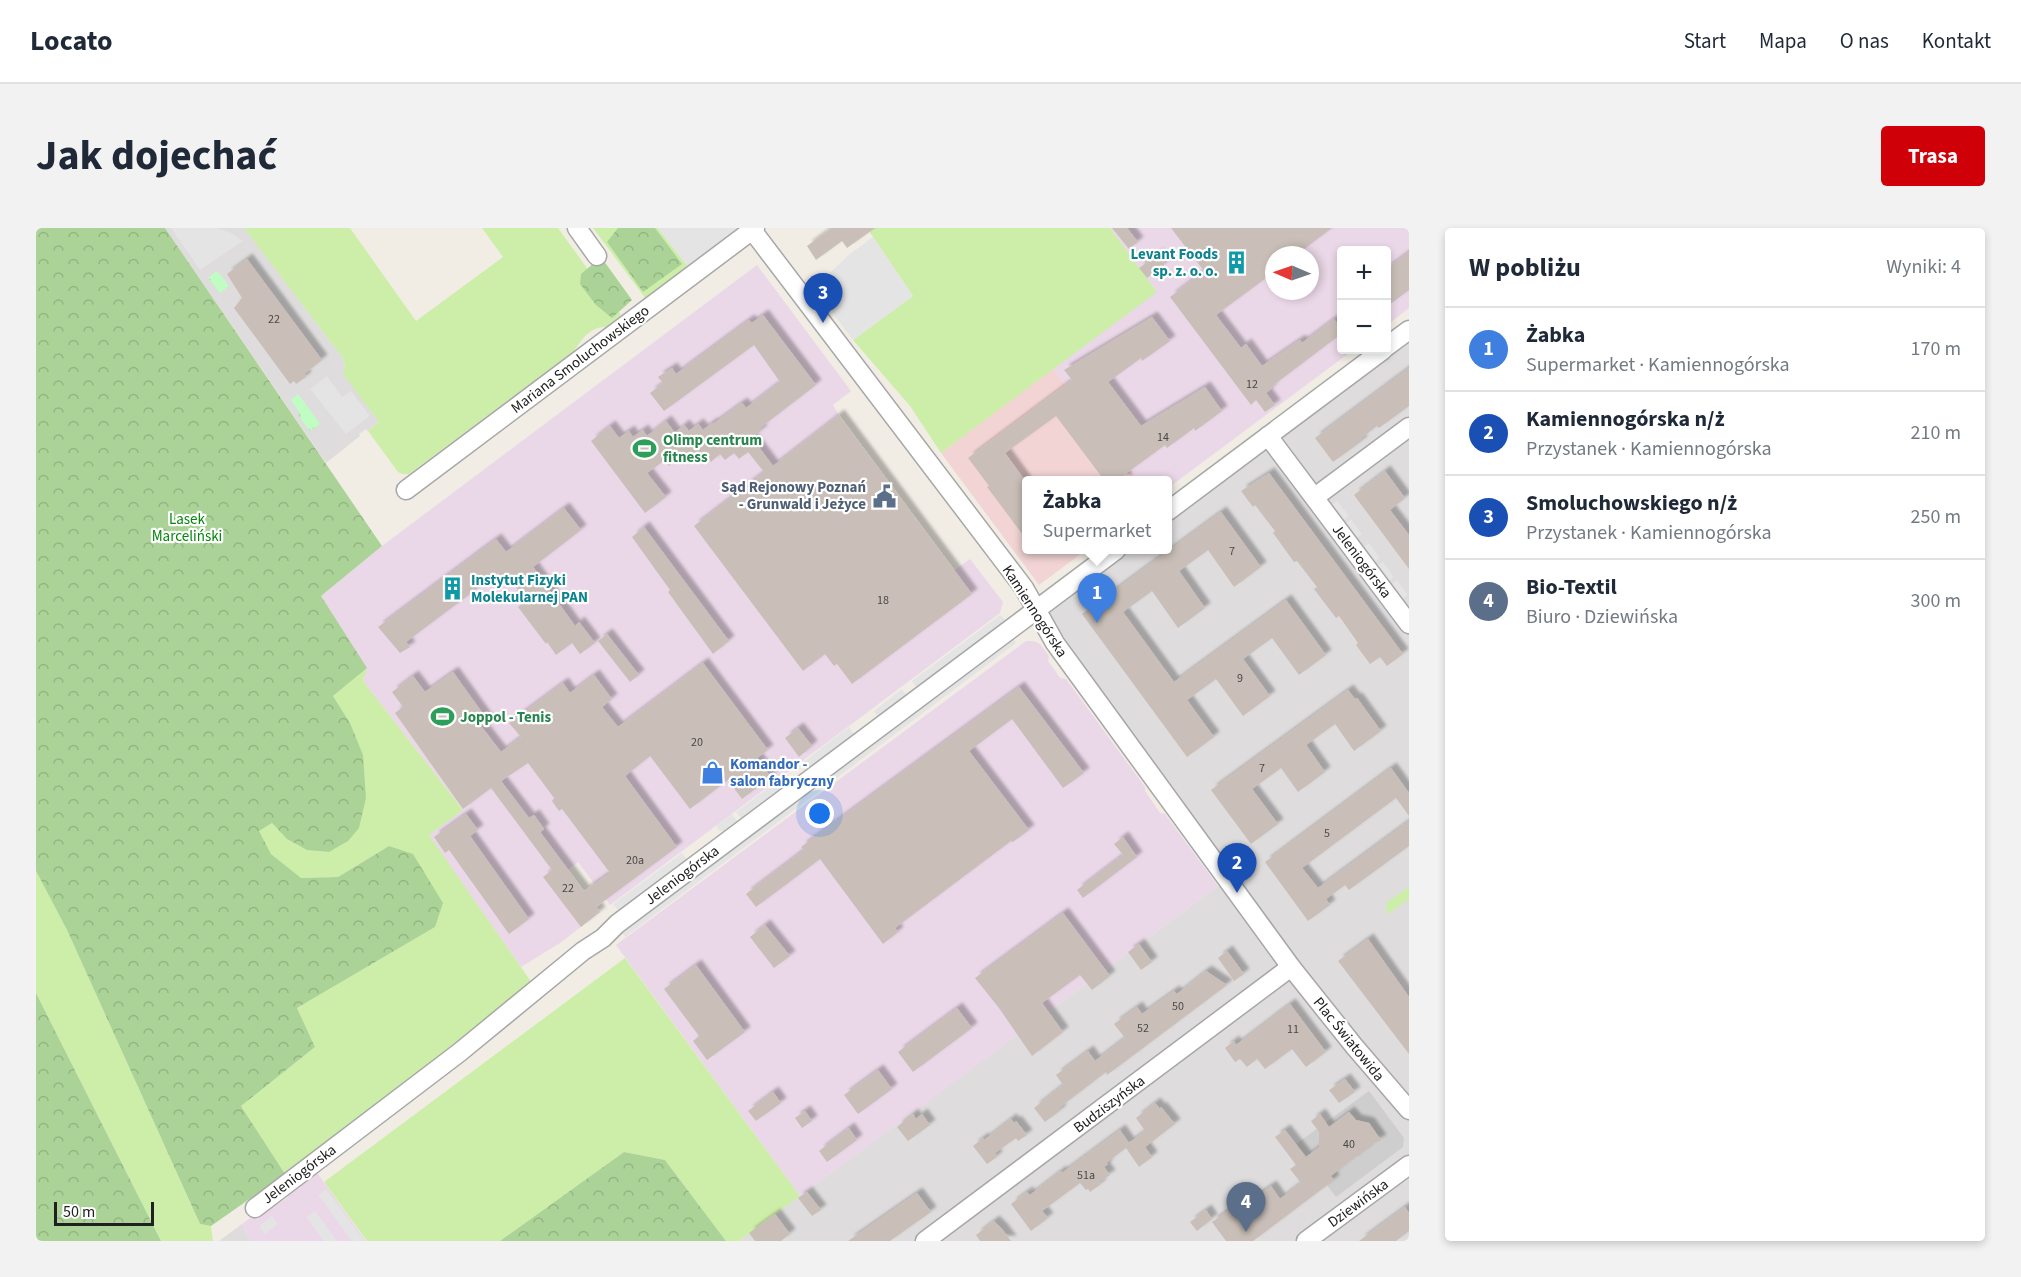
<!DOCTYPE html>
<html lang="pl">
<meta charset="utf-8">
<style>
:root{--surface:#fff;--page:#f2f2f3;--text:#1f2937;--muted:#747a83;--line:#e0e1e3;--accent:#cf0008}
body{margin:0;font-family:"Source Sans 3",sans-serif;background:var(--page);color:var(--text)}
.controls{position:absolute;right:18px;top:18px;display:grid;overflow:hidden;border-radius:6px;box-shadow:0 3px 9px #0003}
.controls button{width:54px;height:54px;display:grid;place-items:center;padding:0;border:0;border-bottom:2px solid var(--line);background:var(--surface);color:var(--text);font:30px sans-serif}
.compass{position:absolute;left:1229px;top:18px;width:54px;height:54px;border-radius:50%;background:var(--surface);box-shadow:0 3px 9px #0003;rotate:272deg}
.scale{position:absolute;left:18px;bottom:15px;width:100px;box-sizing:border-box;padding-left:6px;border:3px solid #202020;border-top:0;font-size:16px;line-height:21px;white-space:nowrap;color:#202020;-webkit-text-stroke:4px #fff;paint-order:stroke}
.you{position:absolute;left:784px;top:586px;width:21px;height:21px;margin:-15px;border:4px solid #fff;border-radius:50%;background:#1a73e8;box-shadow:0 0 0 9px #1a73e833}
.badge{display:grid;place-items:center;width:39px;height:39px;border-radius:50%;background:var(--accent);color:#fff;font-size:20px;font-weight:700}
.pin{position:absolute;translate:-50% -50px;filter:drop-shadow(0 2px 3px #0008)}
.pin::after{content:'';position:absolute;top:32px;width:21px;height:18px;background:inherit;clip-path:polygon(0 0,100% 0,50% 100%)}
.popup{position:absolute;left:986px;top:248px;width:150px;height:78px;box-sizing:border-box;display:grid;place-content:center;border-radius:6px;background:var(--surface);filter:drop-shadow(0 2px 4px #0005);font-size:20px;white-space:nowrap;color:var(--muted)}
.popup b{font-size:22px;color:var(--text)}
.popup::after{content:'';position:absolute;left:50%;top:100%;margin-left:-12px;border:12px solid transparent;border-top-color:var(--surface)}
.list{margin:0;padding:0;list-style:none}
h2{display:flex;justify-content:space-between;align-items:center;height:78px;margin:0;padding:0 24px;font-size:26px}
h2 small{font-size:20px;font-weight:400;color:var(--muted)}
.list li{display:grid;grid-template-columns:39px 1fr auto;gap:18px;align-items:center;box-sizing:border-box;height:84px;padding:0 24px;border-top:2px solid var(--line)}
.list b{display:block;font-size:22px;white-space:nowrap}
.list p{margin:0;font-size:20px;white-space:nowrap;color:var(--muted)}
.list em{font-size:20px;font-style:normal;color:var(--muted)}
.map{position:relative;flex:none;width:1373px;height:1013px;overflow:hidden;border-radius:6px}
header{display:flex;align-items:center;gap:36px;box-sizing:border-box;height:84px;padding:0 30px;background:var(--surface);border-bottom:2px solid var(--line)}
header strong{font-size:28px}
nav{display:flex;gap:33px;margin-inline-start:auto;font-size:21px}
.intro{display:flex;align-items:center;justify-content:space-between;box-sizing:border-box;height:144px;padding:0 36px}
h1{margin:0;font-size:42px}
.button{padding:15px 27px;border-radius:6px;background:var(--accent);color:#fff;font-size:21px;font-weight:700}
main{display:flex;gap:36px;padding:0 36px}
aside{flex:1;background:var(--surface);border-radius:6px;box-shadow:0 3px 9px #0003}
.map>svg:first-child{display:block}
.residential{fill:#dedcdd}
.commercial{fill:#f2d4d4}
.industrial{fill:#ead7e7;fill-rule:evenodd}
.religious{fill:#cecece}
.grass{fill:#cdeea8}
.forest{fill:url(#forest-crowns)}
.park{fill:url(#park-tufts)}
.parking{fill:#e4e4e4}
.building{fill:#c9bfb8;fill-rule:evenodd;filter:url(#shadow)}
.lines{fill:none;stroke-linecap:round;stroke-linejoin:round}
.minor-casing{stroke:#a7a7a7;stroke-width:21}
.minor{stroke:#fff;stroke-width:18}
.labels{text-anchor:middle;stroke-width:4.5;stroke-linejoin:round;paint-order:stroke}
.number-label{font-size:12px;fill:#4a4846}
.culture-label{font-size:15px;font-weight:bold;fill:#0d838f;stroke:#fff;text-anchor:end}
.street-label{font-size:15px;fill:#202020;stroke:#fff}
.leisure-label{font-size:15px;font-weight:bold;fill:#27864d;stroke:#fff;text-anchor:start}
.service-label{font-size:15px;font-weight:bold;fill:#4e5e75;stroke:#fff;text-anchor:end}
.park-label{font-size:15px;fill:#04870a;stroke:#fff}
.shop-label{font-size:15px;font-weight:bold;fill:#366cbe;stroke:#fff;text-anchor:start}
</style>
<header>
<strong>Locato</strong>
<nav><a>Start</a><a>Mapa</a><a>O nas</a><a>Kontakt</a></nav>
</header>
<div class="intro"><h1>Jak dojechać</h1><a class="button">Trasa</a></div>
<main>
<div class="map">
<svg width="1373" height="1013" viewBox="0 0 1373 1013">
<defs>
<pattern id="forest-crowns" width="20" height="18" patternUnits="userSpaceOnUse" patternTransform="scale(1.5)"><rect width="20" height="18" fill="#abd397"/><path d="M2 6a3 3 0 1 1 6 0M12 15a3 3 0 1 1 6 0" fill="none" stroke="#93b582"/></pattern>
<pattern id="park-tufts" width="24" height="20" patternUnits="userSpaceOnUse" patternTransform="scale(1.5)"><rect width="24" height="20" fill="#c0fdc3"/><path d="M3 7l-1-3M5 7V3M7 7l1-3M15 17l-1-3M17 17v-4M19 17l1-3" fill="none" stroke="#a5d9a7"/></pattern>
<filter id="shadow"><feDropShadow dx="5.5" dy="-5.5" stdDeviation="1.5" flood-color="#0004"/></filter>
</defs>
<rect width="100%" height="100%" fill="#f1ede5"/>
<g class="residential">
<path d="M129,0h79l2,2 97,128 2,10 -1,6 35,48 -11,9 -2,-2 -7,5 1,2 -34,27z"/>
<path d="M1373,114v899h-670l494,-366 -188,-265 82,-60h41v-30z"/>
<path d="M206,996l8,17h-31z"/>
</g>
<path class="commercial" d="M1017,140l85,112h-112v70h60l-47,35 -98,-132z"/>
<g class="industrial">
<path d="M1074,0h299v80l-22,17 -1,-75h-44v100h11l-185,138v-8h-30l-85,-112 103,-77zM1238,27h36v36h-36z"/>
<path d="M721,37l94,126 -18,14 6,10 -20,16 109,146 -3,14 45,-32 33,43 -3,11 -390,292 -32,-43 -10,8 32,42 -40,31 -39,24 -93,-132 35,-25 -100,-129 -42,-85 61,-50z"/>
<path d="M990,413h8l6,3 9,12 -1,5 6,8 6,9 6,1 79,108v4l15,22 5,1 53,72 -418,310 -184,-251z"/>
<path d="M279,942l51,71h-116l-8,-17 20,-15 10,-1 15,-10 3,-10z"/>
</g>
<path class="religious" d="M1333,863l35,47 -1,9 -67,50 -40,-53z"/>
<g class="grass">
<path d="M208,0h106l66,93 87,-64 -21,-29h76l63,87 -15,12c-15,-1 -25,13 -32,24l-165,123h-7l-4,-2 -30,-41 11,-9 -36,-48 2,-6 -2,-10z"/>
<path d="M557,0h65l30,39 7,-3 -49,35z"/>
<path d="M831,0h243l47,64 -216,161 -31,-47 -57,-66 60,-44z"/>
<path d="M331,440l-4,13 100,129 -34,25 105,151 -249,188 -44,-68 74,-59 -18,-39 138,-81 -46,-81 -51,31 -38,1 -29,-24 -13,-23 14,-8c20,21 27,26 57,29l21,-129 -17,-27z"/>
<path d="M0,643l31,59 133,294 11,2 2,15h-52l-125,-248z"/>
<path d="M1373,659v12l-21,15 -2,-5 1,-7z"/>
<path d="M589,730l175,238 -61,45h-13l-61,-81 -41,-8 -124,89h-133l-43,-59z"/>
</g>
<g class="forest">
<path d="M0,0h129l217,318 -61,50 46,72 -34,28 17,27 13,32 3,43 -7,30 -11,13 -19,11 -22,-2 -20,-11 -15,-16 -13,8 12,23 30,24 37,-1 51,-31 24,8 30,49 -8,24 -138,81 18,39 -74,59 44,68 -74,52 -11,-2 -133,-294 -31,-59z"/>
<path d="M582,0h37l27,36 -39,28 -36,-50z"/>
<path d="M565,29l31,43 -20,18 -16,-13 -16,-21 1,-10z"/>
<path d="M0,765l125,248h-125z"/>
<path d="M588,924l41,8 61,81h-226z"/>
</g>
<g class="park">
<path d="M181,43l12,15 -9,7 -12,-15z"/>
<path d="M262,166l22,30 -10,7 -12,-16 2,-2 -9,-13z"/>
</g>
<g class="parking">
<path d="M135,0h46l14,5 12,8 -43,29z"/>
<path d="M622,0h82l-52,39z"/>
<path d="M837,9l40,59 -60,44 -39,-52 36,-34z"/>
<path d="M291,148l15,21 9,-6 19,25 -24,18 -36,-45z"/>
<path d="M1301,273l12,15 -8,6 -11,-16z"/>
<path d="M1315,291l11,15 -8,6 -11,-15z"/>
<path d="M1333,315l11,15 -8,6 -11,-15z"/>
<path d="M1347,334l11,15 -8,6 -11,-16z"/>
<path d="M1361,352l11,15 -8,6 -11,-15z"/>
<path d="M964,387l8,8 -89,68 -7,-10z"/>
<path d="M975,406l5,9 -391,294 -6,-8z"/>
<path d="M866,461l7,10 -28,21 -7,-9z"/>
<path d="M813,499l7,10 -48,34 -6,-8z"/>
<path d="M746,550l5,6 -2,7 -41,31 -8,-10z"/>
<path d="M696,586l8,11 -9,7 -11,-1 -4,-5z"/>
<path d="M646,625l5,7 -1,6 -62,46 -6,-2 -5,-6z"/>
<path d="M290,961l38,51 -2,1h-10l-34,-46z"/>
<path d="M279,983l22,30h-13l-18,-24z"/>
<path d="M236,988l6,8 -13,10 -6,-8z"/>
</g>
<g class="building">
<path d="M796,0h43l-28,20 -5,-7 -26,19 -9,-14z"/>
<path d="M1076,0h15l11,14 -9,7z"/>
<path d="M1135,0h161l-36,27h-22v17l-58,43 25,33 5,-4 16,22 38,-26 2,3 32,-24 7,10v5l-70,53 1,1 -6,5 9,12 -10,7 -9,-12 -5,5 -81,-108 34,-26z"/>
<path d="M1373,24v38l-23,17v-38z"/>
<path d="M1122,26l7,10 -18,14 -8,-10z"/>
<path d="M211,31l75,101 -18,14 2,3 -10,7 -2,-3 -4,3 -56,-76 8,-10 -15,-24z"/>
<path d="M727,87l53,70 -56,43 2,2 -10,8 21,28 66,-51 133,179 -120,90 -15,-20 -3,2 -9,-12 -22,17 -109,-145 70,-54 -16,-20 -9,7 -5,-6 -9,7 -5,-6 -9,8 -5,-6 -9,7 -5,-6 -9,7 -4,-6 -10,8 -4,-6 -18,13 19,24 -21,16 -54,-72 19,-15 9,12 10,-7 4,6 10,-7 4,6 19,-15 9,12 9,-8 5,6 9,-7 5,6 9,-7 1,1 29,-21 4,5 34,-26 -26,-37 -90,66 -14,-18 13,-10 -5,-6 14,-9 4,6 73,-54 3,3z"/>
<path d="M1116,89l18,24 -28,20 -1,-3 -33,24 33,44 64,-39 17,24 -27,20 -1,-3 -27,20 -2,-3 -41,30 4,5h-24l-48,-64 -51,37 21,29v57l-39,-52 2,-1 -21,-28 104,-78 -8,-10z"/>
<path d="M1373,140v38l-30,22 -2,-2 -17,13 2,2 -29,21 -18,-24z"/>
<path d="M1349,243l20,27 -15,12 19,25v34l-55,-74z"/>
<path d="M1233,245l134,181 -16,12 -7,-9 -10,7 -14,-19 2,-2 -19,-27 -3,2 -22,-29 3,-2 -20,-26 -3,1 -21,-29 2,-2 -20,-26 -2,2 -12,-16z"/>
<path d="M528,280l17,22 -48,37 42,59 4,-4 16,21 -15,11 -8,-11 -16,12 -9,-13 -1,2 -28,-37 8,-6 -20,-27 -5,4 -3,-5 -92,69 4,5 -10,6 -22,-26 118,-88 10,13z"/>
<path d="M1185,284l40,55 -27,20 -26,-37 -29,21 26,37 -27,20 -26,-37 -29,21 51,70 112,-82 40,55 -27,20 -27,-37 -29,21 27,37 -27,20 -27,-37 -29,21 27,37 -27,20 -105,-143z"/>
<path d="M608,299l85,114 -16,13 -45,-62 2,-2 -38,-53z"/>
<path d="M571,406l32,41 -9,7 -32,-41z"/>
<path d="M667,435l65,87 -11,8 14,19 -29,22 -14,-19 -38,29 -40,-53 -25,20 52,71 -81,60 4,5 -19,15 -38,-50 9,-7 -61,-82 -28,21 -68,-96 8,-6 -11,-15 21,-16 12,16 28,-20 35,49 -7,5 20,26 20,-15 -12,-14 54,-40 7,10 24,-18 18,24 -10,8 16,20zM492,535l26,35 -2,3 7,10 3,-2 48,64 -26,18 -44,-59 4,-3 -10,-14 -5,3 -28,-37z"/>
<path d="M983,459l65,86 -21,15 -51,-69 -43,32 60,79 -16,12 -2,-1 -116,87 3,4 -15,12 -63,-85 -64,48 -10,-13 58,-44 -3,-3z"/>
<path d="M1312,462l7,9 2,-1 24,33 -27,20 -19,-27 -29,21 19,27 -27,20 -17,-24 -29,21 26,35 -27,20 -40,-54z"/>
<path d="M762,500l14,18 -13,11 -14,-19z"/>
<path d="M1355,540l18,25v23l-13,-18 -94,70 16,20 91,-67v25l-60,44 -4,-5 -19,14 4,6 -22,16 -43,-59z"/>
<path d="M430,586l12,16 -8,6 59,83 -20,15 -60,-84 -4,3 -11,-16z"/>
<path d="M1087,609l14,20 -54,41 -6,-8 46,-35 -9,-11z"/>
<path d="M1027,685l47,63 -18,14 -12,-15 -38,28 21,29 -31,24 -33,-48 -24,-30z"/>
<path d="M729,697l25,31 -16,12 -24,-31z"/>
<path d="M1332,711l41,58v57l-71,-93z"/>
<path d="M1103,716l13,18 -11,8 -13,-18z"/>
<path d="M1191,723l17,23 -10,7 -16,-23z"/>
<path d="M660,737l49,67 -38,28 -14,-19 6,-5 -35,-47z"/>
<path d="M1170,743l21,14 -120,90 -1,-3 -47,36 2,2 -16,12 -11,-14 29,-23 -7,-10 32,-24 7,10 30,-23 -11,-14 23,-17 5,7 32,-23 3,3z"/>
<path d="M1254,776l36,48 -20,15 -14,-18 -27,20 -8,-10 -10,8 -7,-8 -5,3 -10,-14 9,-7 2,4z"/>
<path d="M921,780l15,20 -59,44 -15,-20z"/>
<path d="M842,842l14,19 -34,25 -14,-19z"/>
<path d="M1309,851l10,13 -16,11 -10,-13z"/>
<path d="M737,864l8,11 -25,18 -8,-10z"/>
<path d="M1119,875l5,6 1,-2 14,17 -30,23 7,10 -13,10 -13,-19 -20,15 2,1 -4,3 6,8 -11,7 2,2 -11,8 -2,-3 -2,1 -6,-7 -38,28 6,7 -17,13 -20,-27 16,-12 3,3 31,-24 1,2 58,-43 9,13 16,-12 -9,-13z"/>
<path d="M769,883l7,10 -10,7 -7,-10z"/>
<path d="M1313,884l7,8 13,3 12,17 -12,6 -4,5h-2v2l-5,1v2h-2l-2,4 -2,-1 -21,17 3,4 -81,61h-27l-14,-19 17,-12 6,7 15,-12 -2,-3 23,-16 9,13 21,-16 -11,-14 6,-4 -21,-28 10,-7 21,27 13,-10v-15l-8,-11 9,-7 9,13z"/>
<path d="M877,886l3,5 6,-5 8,11 -22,16 -11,-14z"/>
<path d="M975,891l3,4 2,-2 11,14 -9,6 -2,-3 -21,15 2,4 -10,7 -14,-18 10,-8 1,2z"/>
<path d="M813,900l8,12 -30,22 -8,-11z"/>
<path d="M771,964l14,18 -9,6 -14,-18z"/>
<path d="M881,965l14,19 -41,29h-42z"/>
<path d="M1369,979l4,6v18l-13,10h-37z"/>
<path d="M1170,982l6,9 -15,12 -7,-9z"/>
<path d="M739,986l15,20 -9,7h-26l-6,-8z"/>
<path d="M958,993l8,8 9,12h-31l-4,-6z"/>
</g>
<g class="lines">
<defs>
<g id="minor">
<path d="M541,0l20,28"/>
<path d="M716,2l272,358 31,55 236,324 63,79 55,64"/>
<path d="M1350,119l23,-17"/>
<path d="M1232,208l141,188"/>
<path d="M370,262l349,-262"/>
<path d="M1279,269l94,-70"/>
<path d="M1132,283l215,-161"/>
<path d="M219,980l205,-156 123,-101 20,-13 14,-14 499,-374"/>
<path d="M889,1013l366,-274"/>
<path d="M1270,1013l103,-76"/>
</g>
</defs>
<use href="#minor" class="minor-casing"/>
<use href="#minor" class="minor"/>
</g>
<defs>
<symbol id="building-bare" viewBox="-9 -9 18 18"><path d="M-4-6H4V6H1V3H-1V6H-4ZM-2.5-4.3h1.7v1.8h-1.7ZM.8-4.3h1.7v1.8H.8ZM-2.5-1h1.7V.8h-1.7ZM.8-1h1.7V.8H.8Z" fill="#0f9aa8" stroke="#fff" stroke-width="2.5" paint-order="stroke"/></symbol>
<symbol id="stadium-bare" viewBox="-9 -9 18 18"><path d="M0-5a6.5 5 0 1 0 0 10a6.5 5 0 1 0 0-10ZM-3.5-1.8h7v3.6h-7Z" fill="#2e9e5b" stroke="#fff" stroke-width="2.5" paint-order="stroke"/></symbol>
<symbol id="civic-bare" viewBox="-9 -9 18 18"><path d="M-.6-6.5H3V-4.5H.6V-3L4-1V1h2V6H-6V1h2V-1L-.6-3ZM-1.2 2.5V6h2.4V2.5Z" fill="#5c6f8a" stroke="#fff" stroke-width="2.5" paint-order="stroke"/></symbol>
<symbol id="shop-bare" viewBox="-9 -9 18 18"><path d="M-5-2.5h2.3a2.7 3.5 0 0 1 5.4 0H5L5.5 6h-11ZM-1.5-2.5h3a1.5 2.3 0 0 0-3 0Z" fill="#3f7fe0" stroke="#fff" stroke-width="2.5" paint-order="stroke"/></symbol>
</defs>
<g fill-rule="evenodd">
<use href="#building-bare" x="1184" y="18" width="33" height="33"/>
<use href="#stadium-bare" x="592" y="204" width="33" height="33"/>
<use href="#civic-bare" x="832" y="252" width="33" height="33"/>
<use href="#building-bare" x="400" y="344" width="33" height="33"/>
<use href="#stadium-bare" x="390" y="472" width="33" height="33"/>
<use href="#shop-bare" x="660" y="528" width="33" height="33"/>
</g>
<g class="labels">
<g class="number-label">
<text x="238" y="95">22</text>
<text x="1216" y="160">12</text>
<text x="1127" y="213">14</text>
<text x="1196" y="327">7</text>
<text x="847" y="376">18</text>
<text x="1204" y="454">9</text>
<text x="661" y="518">20</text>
<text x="1226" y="544">7</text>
<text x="1291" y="609">5</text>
<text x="599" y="636">20a</text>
<text x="532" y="664">22</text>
<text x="1142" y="782">50</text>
<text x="1107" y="804">52</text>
<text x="1257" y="805">11</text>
<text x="1313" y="920">40</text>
<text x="1050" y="951">51a</text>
</g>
<g class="culture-label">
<text x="1182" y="31">Levant Foods<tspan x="1182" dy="17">sp. z. o. o.</tspan></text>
<text x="435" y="357" text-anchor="start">Instytut Fizyki<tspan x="435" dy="17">Molekularnej PAN</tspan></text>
</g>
<g class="street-label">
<text transform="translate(544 131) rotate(-37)" y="5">Mariana Smoluchowskiego</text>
<text transform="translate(1326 333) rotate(53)" y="5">Jeleniogórska</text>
<text transform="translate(999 383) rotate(57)" y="5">Kamiennogórska</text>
<text transform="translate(646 647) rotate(-37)" y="5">Jeleniogórska</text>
<text transform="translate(1313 811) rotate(51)" y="5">Plac Światowida</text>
<text transform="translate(1073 876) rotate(-37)" y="5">Budziszyńska</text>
<text transform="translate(263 946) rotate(-37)" y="5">Jeleniogórska</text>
<text transform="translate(1322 975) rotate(-36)" y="5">Dziewińska</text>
</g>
<g class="leisure-label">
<text x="627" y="217">Olimp centrum<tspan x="627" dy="17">fitness</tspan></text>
<text x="424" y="494">Joppol - Tenis</text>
</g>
<g class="service-label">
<text x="830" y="264">Sąd Rejonowy Poznań<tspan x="830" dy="17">- Grunwald i Jeżyce</tspan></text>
</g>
<g class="park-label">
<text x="151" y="296">Lasek<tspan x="151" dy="17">Marceliński</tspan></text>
</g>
<g class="shop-label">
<text x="694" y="541">Komandor -<tspan x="694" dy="17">salon fabryczny</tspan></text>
</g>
</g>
</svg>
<div class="controls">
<button>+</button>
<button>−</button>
</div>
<svg class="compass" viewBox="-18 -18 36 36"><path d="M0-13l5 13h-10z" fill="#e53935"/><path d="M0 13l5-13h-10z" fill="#747a83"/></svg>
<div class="scale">50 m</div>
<div class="you"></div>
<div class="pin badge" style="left:1061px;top:395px;background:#3f7fe0">1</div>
<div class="popup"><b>Żabka</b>Supermarket</div>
<div class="pin badge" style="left:1201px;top:665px;background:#1a4fb4">2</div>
<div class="pin badge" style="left:787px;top:95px;background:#1a4fb4">3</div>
<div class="pin badge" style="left:1210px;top:1004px;background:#5c6f8a">4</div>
</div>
<aside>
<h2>W pobliżu<small>Wyniki: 4</small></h2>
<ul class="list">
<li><span class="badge" style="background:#3f7fe0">1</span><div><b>Żabka</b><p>Supermarket · Kamiennogórska</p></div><em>170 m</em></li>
<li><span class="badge" style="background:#1a4fb4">2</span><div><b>Kamiennogórska n/ż</b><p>Przystanek · Kamiennogórska</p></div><em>210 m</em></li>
<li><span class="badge" style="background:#1a4fb4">3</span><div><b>Smoluchowskiego n/ż</b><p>Przystanek · Kamiennogórska</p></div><em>250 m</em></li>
<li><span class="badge" style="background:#5c6f8a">4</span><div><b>Bio-Textil</b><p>Biuro · Dziewińska</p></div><em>300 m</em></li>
</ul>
</aside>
</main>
